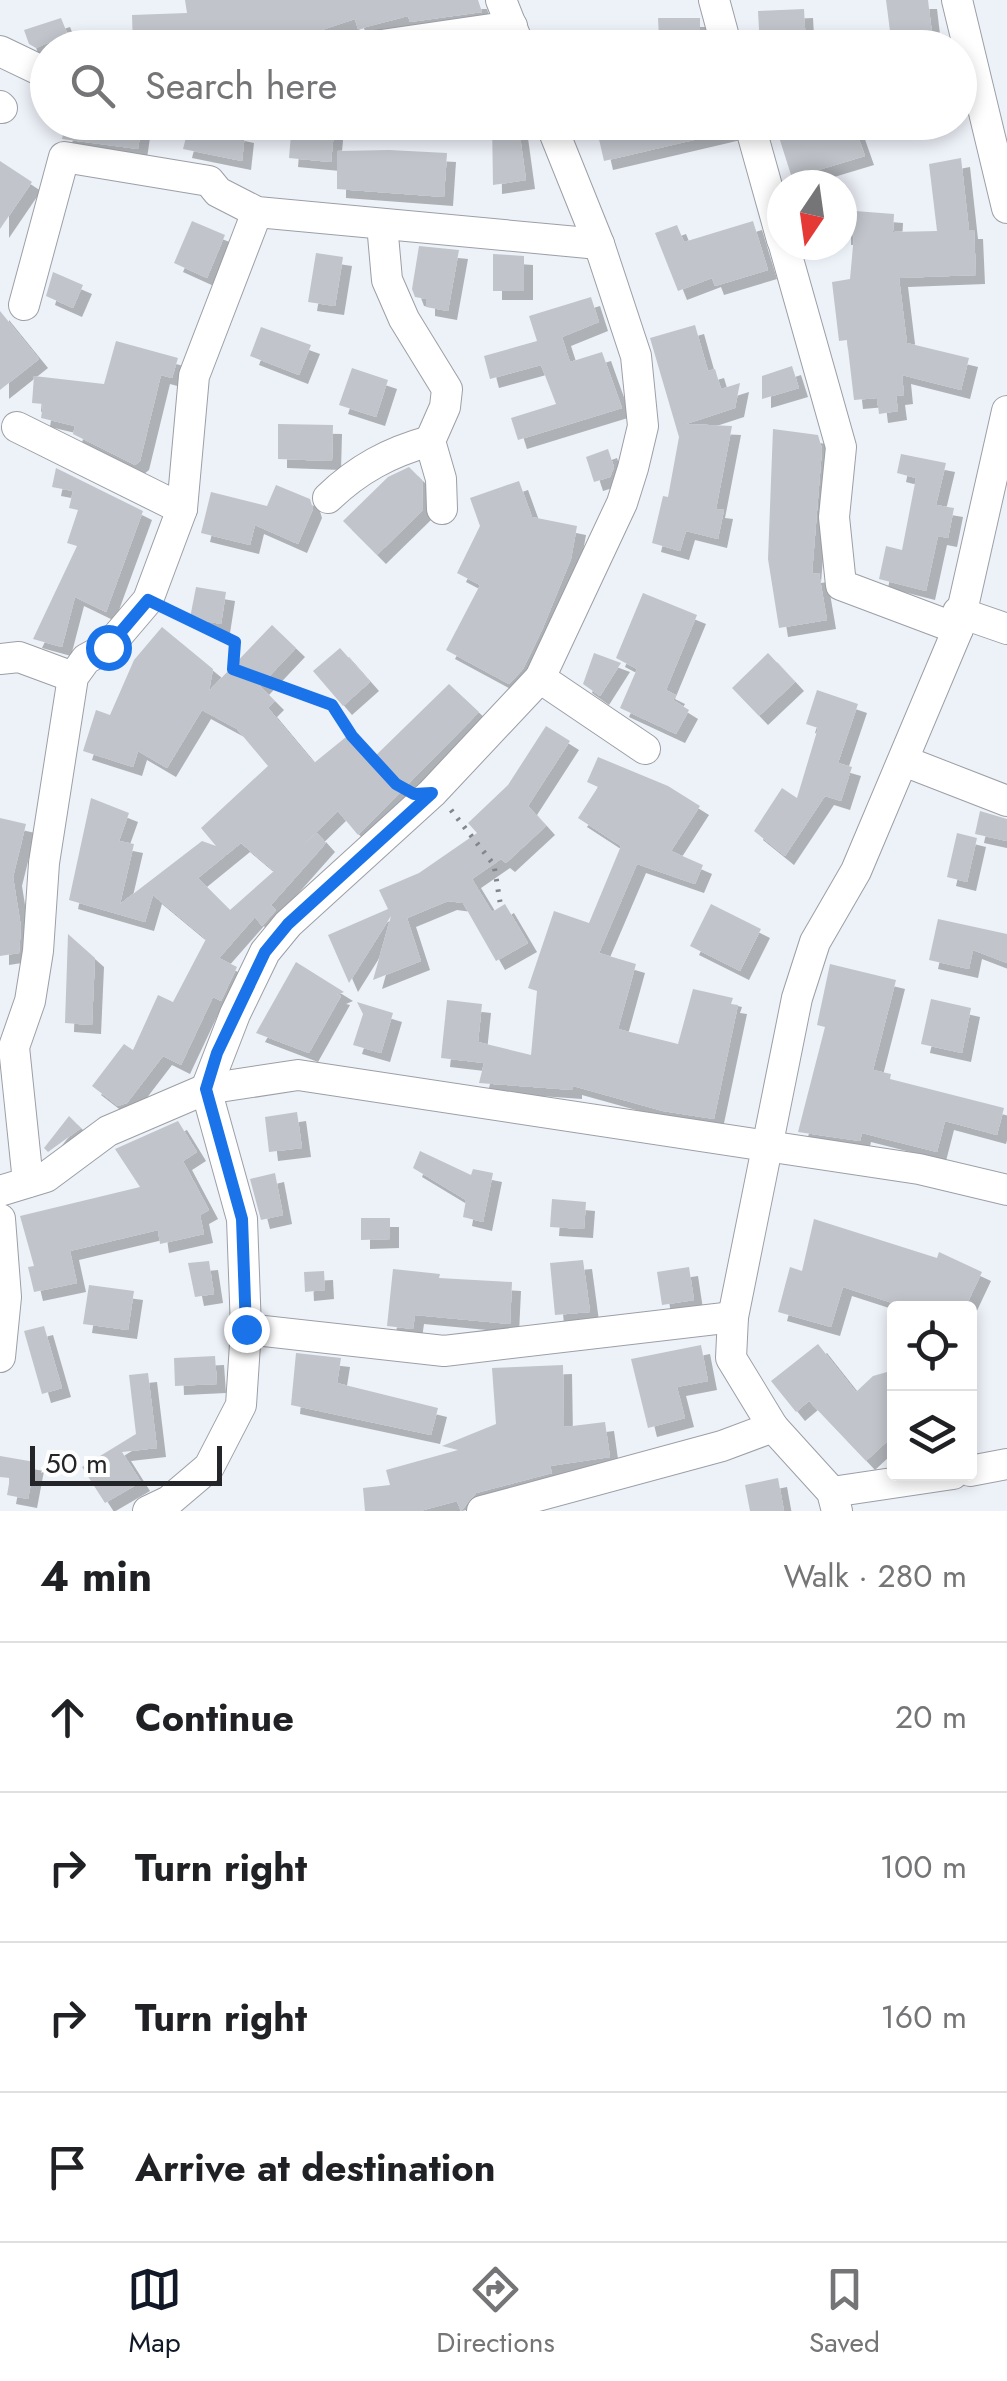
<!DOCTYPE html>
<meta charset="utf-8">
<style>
:root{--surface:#fff;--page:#f2f2f2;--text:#202124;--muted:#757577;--line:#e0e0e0;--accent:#111827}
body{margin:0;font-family:Jost,sans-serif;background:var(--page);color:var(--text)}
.controls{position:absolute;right:30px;bottom:30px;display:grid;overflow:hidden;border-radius:10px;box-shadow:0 5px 15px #0003}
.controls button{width:90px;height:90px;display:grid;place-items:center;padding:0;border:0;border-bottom:2px solid var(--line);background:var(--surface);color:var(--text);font:50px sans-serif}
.compass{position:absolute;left:767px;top:170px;width:90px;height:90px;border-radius:50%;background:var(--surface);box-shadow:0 5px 15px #0003;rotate:193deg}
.scale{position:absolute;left:30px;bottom:25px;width:192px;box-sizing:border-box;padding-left:10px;border:5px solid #242528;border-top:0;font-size:28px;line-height:35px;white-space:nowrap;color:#242528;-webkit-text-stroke:8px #fefefe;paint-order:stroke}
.stop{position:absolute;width:30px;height:30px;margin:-22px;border:8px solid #1a73e8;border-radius:50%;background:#fff}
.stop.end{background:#1a73e8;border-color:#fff;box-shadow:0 2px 10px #0008}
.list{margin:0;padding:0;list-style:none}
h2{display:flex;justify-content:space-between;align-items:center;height:130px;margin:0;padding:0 40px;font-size:42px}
h2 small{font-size:32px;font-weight:400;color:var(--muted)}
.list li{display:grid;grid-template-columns:65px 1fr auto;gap:30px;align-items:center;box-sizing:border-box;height:150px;padding:0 40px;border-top:2px solid var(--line)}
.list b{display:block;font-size:38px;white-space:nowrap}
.list em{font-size:32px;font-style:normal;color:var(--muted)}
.icon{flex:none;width:55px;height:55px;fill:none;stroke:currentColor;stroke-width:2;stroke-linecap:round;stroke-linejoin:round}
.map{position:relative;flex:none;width:1007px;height:1511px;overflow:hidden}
.search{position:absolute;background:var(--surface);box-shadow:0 5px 15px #0003;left:30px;right:30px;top:30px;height:110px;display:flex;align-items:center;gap:25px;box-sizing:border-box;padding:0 35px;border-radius:55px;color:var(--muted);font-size:38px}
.sheet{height:730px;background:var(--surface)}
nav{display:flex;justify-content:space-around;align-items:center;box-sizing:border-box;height:140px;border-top:2px solid var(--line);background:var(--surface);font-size:28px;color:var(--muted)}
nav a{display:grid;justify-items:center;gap:5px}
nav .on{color:var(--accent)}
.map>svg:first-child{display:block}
.building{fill:#c1c5cb;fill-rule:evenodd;filter:url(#shadow)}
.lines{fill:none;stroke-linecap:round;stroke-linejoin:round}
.street-casing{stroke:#9c9fa6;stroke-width:32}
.path{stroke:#828589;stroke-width:5;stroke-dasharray:2.5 8;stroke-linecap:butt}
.street{stroke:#fff;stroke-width:30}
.route{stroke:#1a73e8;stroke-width:12}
</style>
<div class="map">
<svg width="1007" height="1511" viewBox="0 0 1007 1511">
<defs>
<filter id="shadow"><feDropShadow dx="9" dy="9" stdDeviation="0" flood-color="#0004"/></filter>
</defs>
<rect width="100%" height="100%" fill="#edf1f8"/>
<g class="building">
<path d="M185,0h293l4,12 -72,10 -2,-6 -50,13 -3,-10 -82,27 -2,-7 -138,9 -1,-33 55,-2z"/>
<path d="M886,0h42l4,34 -41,5z"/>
<path d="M804,9l2,37 -46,2 -2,-37z"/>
<path d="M61,18l9,22 -19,7 -1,-5 -14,6 -7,-4 -5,-14z"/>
<path d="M658,18h42v21h-41z"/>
<path d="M66,122h76l-4,27 -76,-10z"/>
<path d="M190,122l55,12 -3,27 -59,-12z"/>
<path d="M292,122h43l-4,40 -42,-4z"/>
<path d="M492,122h26l8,58 -33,5z"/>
<path d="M595,122h136l1,9 -128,30z"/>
<path d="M781,122h72l12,34 -73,22 -14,-44 5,-2z"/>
<path d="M389,150l58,3 -3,44 -107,-8v-38z"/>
<path d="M961,158l8,72h5l2,45 -77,3 8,65 62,15 -8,32 -59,-15 2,20 -8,1 2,15 -19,3 -2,-16 -23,2 -7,-60 -8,1 -7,-59 18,-3 4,-44 -12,1v-26l52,4 -1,18 44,-1 -8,-67z"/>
<path d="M0,161l32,21 -32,47z"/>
<path d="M192,221l33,14 -18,43 -33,-15z"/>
<path d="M753,221l15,49 -53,16 -3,-8 -34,13 -23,-58 22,-8 7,17z"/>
<path d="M419,246l40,4 -11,61 -22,-4v-8l-11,-2 -3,-8z"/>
<path d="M316,253l27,4 -8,49 -27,-4z"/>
<path d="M493,254l31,2v35h-31z"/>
<path d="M53,272l30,13 -10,23 -27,-12z"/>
<path d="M591,297l8,25 -37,15 8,25 32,-10 20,56 -104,32 -7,-22 45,-14 -15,-39 -51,14 -6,-23 53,-15 -8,-25z"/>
<path d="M0,311l39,48 -39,31z"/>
<path d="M695,325l13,46 7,-2 6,20 19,-6 -5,25 -49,16 46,2 -16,83 8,1 -6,29 -32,-8 -6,20 -28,-8 11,-47 5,1 11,-60 -29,-99z"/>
<path d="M261,327l50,18 -12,30 -49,-19z"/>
<path d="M116,341l62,17 -6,20 -11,-3 -21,86 -5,4 -62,-31 2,-8 -34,-8 2,-14 -11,-1 2,-27 70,8z"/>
<path d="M792,366l7,22 -37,11v-23z"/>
<path d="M352,368l36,12 -12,37 -37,-12z"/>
<path d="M278,424l55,1 -1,36 -54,-2z"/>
<path d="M773,429l45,6 4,14 -10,125 7,-1 8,47 -48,8 -11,-69z"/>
<path d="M608,449l6,18 -4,10 -16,5 -8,-25z"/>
<path d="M901,454l45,9 -10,42 18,3 -6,30 -10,-2 -12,55 -47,-12 7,-33 16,4 14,-72 -19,-5z"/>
<path d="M409,467l13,13 1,30 -46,45 -34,-34 45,-44z"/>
<path d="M56,468l87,43 -37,101 -31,-15 -13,50 -29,-8 44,-93 -10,-3 11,-33 -9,-2 4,-17 -21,-4z"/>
<path d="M519,481l13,36 45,9 -6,33 -29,71 -19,39 -14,15 -63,-34 34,-65 -23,-12 23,-47 -10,-28z"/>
<path d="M276,485l34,14 3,10 -15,35 -43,-19 -5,20 -49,-12 10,-41 56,14z"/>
<path d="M196,587l30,5 -5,32 -31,-6z"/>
<path d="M643,593l54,22 -31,75 10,5 -3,5 16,10 -13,24 -56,-26 17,-39 -21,-11z"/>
<path d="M272,625l24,23 -36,38 15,15 -7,7 46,55 32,-26 22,26 81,-79 30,28 -121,123 -20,-24 -35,34 14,-12 9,10 -55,62 5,5 -14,16 -7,-9 -36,41 18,9 -16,34 -8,-4 -32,68 -18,-9 -36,47 -9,3 -26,-20 32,-42 9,6 25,-55 15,7 33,-63 -53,-44 -8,27 -76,-22 22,-102 38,15 -10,28 15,3 -14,60 82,-63 14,5 -15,-18 67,-62 -31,-37 -35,-19 -35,58 -29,-17 -5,16 -50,-16 13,-41 14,5 24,-55 28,-33 51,42 -4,22zM241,843l33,28 -44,39 -32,-32z"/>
<path d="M340,648l30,34 -27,24 -30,-35z"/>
<path d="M594,653l27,10 -21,33 -17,-12z"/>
<path d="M768,653l27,29 -36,34 -27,-28z"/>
<path d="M817,690l41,14 -20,59 14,4 -11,34 -16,-5 -40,60 -31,-25 28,-43 15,10 21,-70 -12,-4z"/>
<path d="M546,726l24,15 -42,65 18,20 -40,37 -5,-4 -29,20 20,33 13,-8 23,39 -32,18 -33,-58 -15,-2 -41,17 14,43 -48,19 18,-64 -42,67 -21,-48 60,-26 -9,-19 40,-17 58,-40 -9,-10 40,-38z"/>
<path d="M598,757l70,29 32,20 -29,45 32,14 -8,19 -58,-20 -38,89 37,11 -18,65 60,15 15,-55 40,9 -2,6 7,1 -24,114 -51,-8 -90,-25v4l-94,-7 5,-20 -43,-5 6,-58 35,4 -4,38 53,13 6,-64 -9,-3 26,-77 35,12 32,-77 -43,-28 20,-31 -11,-5z"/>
<path d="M980,811l27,8v22l-32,-7z"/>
<path d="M0,818l26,6 -13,53 8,50 -2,26 -19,3z"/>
<path d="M957,833l20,5 -10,44 -20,-5z"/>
<path d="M711,904l50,25 -21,42 -50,-25z"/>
<path d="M938,919l69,15v29l-34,-13 -4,19 -40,-9z"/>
<path d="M68,934l27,24 -3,67 -27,-2z"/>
<path d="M296,962l48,30 -7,3 4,1 -32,57 -53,-20z"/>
<path d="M830,964l66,16 -23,90 18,4 -1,5 114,29 -7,27 -52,-14 -8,31 -75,-19 -2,8 -62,-9 27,-105 -8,-2z"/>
<path d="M931,999l40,9 -9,45 -41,-9z"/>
<path d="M357,1002l36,11 -12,40 -28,-8 10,-31z"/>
<path d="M297,1112l5,36 -33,4 -4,-35z"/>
<path d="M69,1116l12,12 -33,24 -4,-4z"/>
<path d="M178,1121l19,31 -14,9 26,49 -9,5 4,19 -44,10 -2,-14 -88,21 7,32 -43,9 -6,-25 6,-1 -14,-50 120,-29 -25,-38z"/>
<path d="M420,1151l51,24 2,-6 20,4 -10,49 -20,-5 3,-17 -53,-32z"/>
<path d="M275,1173l8,42 -22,5 -11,-41z"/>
<path d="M552,1199l34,3 -2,27 -34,-2z"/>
<path d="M361,1218h29v21l-29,1z"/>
<path d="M814,1219l123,39 2,-6 43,20 -17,36h-57l-65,-21 -12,40 -53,-15 12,-45 12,4z"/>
<path d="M583,1260l7,52 -35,3 -5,-52z"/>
<path d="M209,1261l5,33 -19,3 -7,-34z"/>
<path d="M689,1267l5,33 -32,5 -5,-33z"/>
<path d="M393,1269l47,5 -1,4 73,4 -2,42 -95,-9 -2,14 -26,-3z"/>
<path d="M324,1271l1,19 -20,2 -1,-20z"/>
<path d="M89,1285l45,6 -6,39 -45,-6z"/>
<path d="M44,1326l18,62 -20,6 -18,-63z"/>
<path d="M818,1344l38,48 17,-16 21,-6v65l-28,26 -57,-60 -13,11 -25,-31z"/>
<path d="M701,1345l7,36 -31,6 8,31 -37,10 -17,-69z"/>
<path d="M296,1353l45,5 -4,25 101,25 -7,27 -140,-30z"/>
<path d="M215,1356l2,28 -42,2 -1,-28z"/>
<path d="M563,1365l1,62 41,-5 5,35 -60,9 2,7 -76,20 -15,18 -4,-10 -37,10h-55l-2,-23 27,-3 -4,-15 72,-20 -16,-4 54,-22 -4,-56z"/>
<path d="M148,1373l9,75 -35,4 19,30 -36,21 -23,-36 54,-33 -7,-59z"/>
<path d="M0,1456l35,6 -7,37 -21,-4 3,-17 -10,-1z"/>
<path d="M778,1478l6,33h-34l-5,-26z"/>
</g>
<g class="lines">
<defs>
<g id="street">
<path d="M501,0l19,48"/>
<path d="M714,0l13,48"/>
<path d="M957,0l50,208"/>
<path d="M361,48l151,-22"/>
<path d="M0,51l48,23"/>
<path d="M0,106l2,2"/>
<path d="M749,122l33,118"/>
<path d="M382,224l5,56 17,39 43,70 -2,18 -15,34 11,38 1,30"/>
<path d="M784,245l57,202 -7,70 7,68 117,44"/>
<path d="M24,305l40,-148 145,24 9,11 39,20 342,32"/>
<path d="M17,427l165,82"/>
<path d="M328,498c30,-29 62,-46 102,-57"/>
<path d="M958,612l49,17"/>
<path d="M0,659l19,-2 54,20"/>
<path d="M540,678l105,71"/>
<path d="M904,761l103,40"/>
<path d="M28,1182l-14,-135 16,-46 8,-50 6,-88 29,-186 13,-18 22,-12 40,-47 34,-91 12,-133 63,-164"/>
<path d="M0,1191l46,-14 62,-46 98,-42 92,-14 621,94 88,21"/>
<path d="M0,1219l6,78 -6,60"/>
<path d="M246,1329l198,22 289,-34"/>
<path d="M970,1471l37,-7"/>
<path d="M832,1492l121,-18"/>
<path d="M148,1511l21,-10 40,-34 32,-62 5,-76 -4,-110 -36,-130 29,-75 30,-62 23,-28 144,-131 108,-115 82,-175 11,-35 10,-42 -7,-70 -37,-112 -49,-122"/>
<path d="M482,1511l240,-65 51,-19"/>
<path d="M837,1511l-5,-19 -59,-65 -42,-69 2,-41 64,-319 18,-56 41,-71 102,-242 49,-218"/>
</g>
</defs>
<use href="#street" class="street-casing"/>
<g class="path">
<path d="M171,612l64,30 -2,27 99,36 20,30 47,50"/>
<path d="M451,810l43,55 6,37"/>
</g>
<use href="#street" class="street"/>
</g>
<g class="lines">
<path class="route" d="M108,647l40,-47 87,42 -2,27 99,36 20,31 44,48 18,10 18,-1 -144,131 -23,28 -48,101 -11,36 36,130 4,110"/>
</g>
</svg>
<div class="controls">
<button><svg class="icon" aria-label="locate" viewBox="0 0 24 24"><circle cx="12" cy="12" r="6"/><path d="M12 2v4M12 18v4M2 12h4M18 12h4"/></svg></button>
<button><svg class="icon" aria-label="layers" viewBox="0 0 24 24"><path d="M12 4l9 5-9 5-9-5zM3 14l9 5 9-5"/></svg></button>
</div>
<svg class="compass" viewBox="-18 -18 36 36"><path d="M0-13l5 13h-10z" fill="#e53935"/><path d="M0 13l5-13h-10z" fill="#757577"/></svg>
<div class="scale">50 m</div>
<div class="stop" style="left:108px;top:647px"></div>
<div class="stop end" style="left:246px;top:1329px"></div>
<div class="search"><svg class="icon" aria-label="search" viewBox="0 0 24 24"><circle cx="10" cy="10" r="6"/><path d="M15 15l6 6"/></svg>Search here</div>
</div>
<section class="sheet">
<h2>4 min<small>Walk · 280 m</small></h2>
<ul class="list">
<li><svg class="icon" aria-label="ahead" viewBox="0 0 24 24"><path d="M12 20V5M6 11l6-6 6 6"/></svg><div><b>Continue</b></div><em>20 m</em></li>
<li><svg class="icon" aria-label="right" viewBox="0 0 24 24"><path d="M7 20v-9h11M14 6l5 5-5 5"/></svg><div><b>Turn right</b></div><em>100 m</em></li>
<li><svg class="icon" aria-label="right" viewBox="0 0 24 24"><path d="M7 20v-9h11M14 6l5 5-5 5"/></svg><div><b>Turn right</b></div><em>160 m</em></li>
<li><svg class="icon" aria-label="arrive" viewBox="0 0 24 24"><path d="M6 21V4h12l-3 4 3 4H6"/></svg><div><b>Arrive at destination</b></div></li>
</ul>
</section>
<nav>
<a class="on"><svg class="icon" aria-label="map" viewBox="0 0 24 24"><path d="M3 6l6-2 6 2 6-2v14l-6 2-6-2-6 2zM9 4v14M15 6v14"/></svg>Map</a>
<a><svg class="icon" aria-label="directions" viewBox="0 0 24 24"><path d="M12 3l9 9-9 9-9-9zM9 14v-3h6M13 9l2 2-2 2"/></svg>Directions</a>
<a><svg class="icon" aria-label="saved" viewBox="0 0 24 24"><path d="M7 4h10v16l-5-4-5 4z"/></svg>Saved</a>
</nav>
